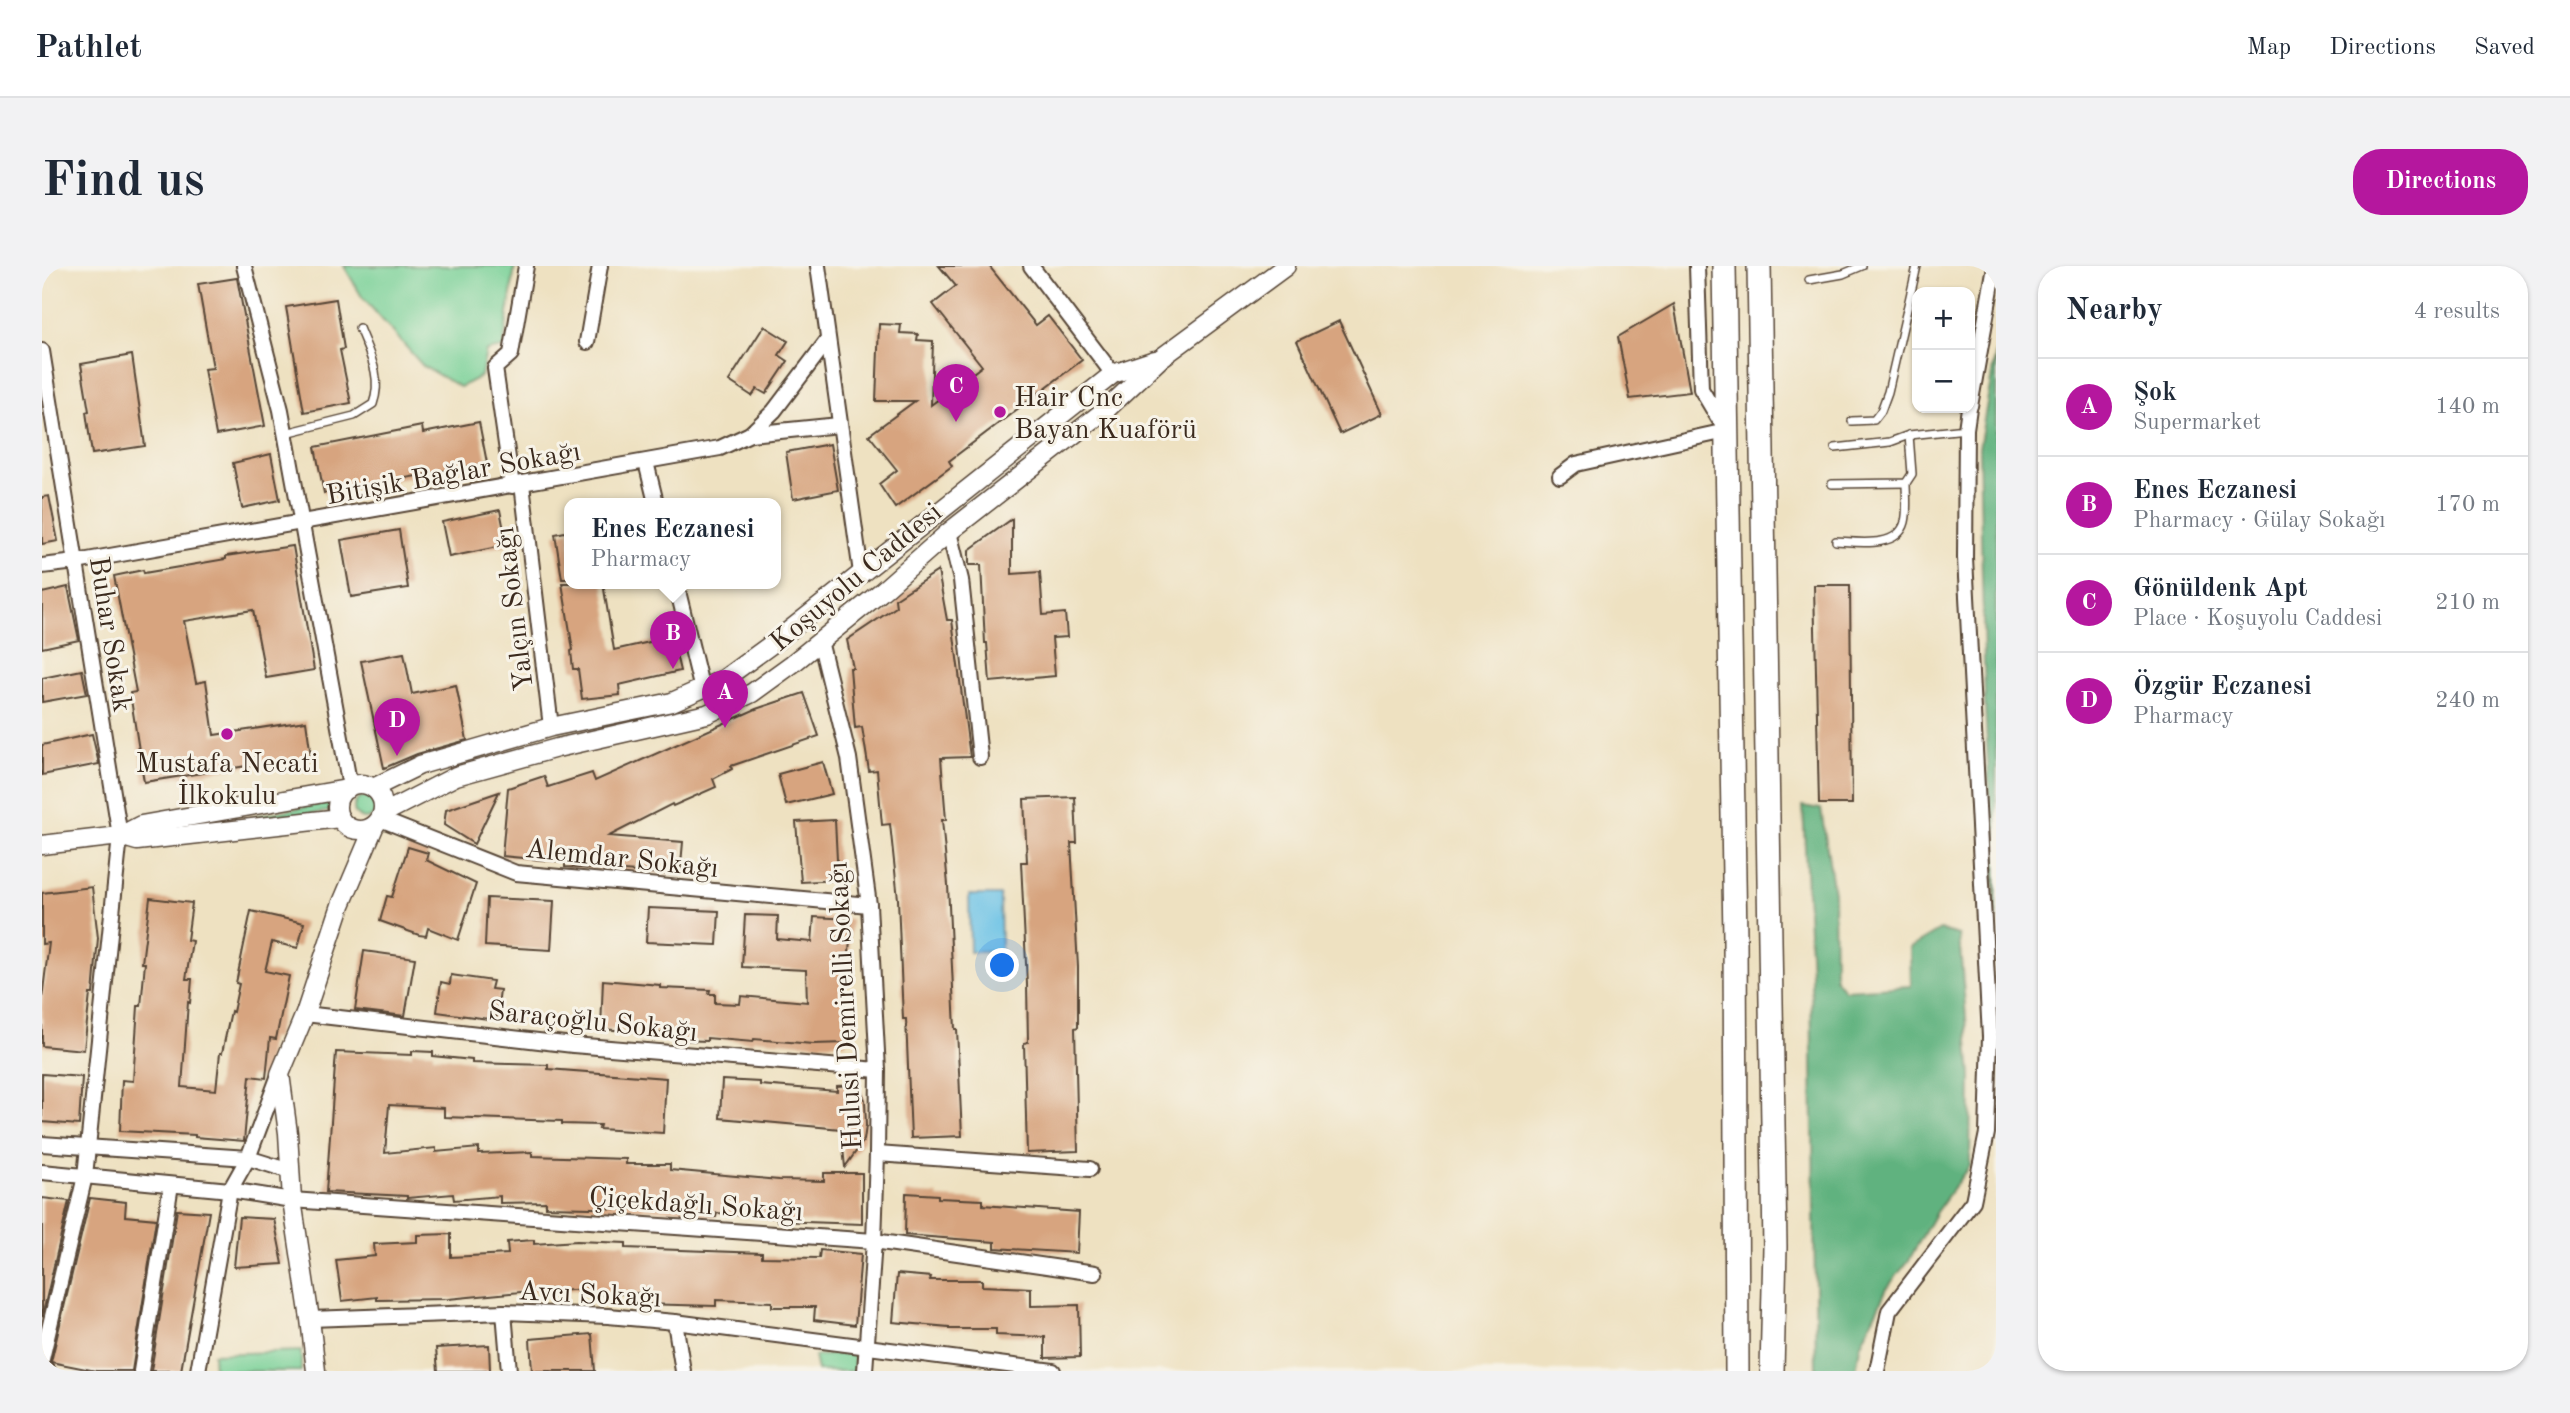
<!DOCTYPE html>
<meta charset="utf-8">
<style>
:root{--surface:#fff;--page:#f2f2f3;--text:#1f2937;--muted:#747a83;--line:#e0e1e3;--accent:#b5179e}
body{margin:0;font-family:"Old Standard TT",serif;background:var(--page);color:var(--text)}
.controls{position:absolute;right:21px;top:21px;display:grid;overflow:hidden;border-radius:14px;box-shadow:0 2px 5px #0004}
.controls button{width:63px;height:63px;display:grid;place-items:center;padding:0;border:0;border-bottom:2px solid var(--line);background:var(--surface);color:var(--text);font:35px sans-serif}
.you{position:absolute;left:961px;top:700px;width:24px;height:24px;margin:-18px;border:5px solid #fff;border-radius:50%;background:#1a73e8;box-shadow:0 0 0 10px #1a73e833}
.badge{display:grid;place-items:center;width:46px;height:46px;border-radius:50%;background:var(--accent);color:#fff;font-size:23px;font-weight:700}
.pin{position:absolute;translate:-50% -58px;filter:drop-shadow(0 2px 4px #0008)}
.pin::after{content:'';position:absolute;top:37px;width:24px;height:21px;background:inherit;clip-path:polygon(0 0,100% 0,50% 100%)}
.popup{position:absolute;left:522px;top:232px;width:217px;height:91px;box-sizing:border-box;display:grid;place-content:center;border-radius:14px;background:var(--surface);filter:drop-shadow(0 2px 5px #0005);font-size:23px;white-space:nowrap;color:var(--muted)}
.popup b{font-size:26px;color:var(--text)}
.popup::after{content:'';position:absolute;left:50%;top:100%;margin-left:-14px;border:14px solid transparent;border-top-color:var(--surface)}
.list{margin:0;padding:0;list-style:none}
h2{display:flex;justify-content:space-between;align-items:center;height:91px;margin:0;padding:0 28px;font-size:30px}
h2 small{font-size:23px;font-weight:400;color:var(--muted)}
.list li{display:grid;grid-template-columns:46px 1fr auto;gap:21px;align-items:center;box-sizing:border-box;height:98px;padding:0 28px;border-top:2px solid var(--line)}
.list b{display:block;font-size:26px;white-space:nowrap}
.list p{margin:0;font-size:23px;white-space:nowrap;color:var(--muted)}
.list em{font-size:23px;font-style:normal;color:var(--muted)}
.map{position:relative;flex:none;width:1954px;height:1105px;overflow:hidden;border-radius:28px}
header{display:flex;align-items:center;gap:42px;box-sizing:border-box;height:98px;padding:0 35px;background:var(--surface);border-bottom:2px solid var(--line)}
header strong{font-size:33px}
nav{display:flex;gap:38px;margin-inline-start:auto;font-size:24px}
.intro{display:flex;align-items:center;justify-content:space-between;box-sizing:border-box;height:168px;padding:0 42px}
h1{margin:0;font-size:49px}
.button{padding:18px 32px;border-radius:28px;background:var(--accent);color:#fff;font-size:24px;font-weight:700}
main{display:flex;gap:42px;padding:0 42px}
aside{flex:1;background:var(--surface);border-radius:28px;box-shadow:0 2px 5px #0004}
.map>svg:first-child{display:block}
.green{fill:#77d096;stroke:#597d5a;stroke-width:2}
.forest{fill:#61b27f;stroke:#4e6e4e;stroke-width:2}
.water{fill:#68c1e6;stroke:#527682;stroke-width:2}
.building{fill:#d7a47f}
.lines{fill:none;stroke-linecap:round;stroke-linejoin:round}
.service-casing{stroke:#564536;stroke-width:10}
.minor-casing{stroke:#564536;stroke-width:18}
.tertiary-casing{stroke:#564536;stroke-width:21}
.primary-casing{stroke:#564536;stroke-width:26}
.service{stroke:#fff;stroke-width:7}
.minor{stroke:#fff;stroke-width:14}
.tertiary{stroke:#fff;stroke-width:18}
.primary{stroke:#fff;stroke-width:23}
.poi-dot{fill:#b5179e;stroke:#f7f3e8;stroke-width:2.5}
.labels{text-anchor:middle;stroke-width:6;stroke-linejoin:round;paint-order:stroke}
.poi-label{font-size:28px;fill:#3b2a1e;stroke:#f7f3e8;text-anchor:start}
.street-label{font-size:28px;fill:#3b2a1e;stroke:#f7f3e8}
</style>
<header>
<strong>Pathlet</strong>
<nav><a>Map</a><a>Directions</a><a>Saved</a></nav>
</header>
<div class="intro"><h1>Find us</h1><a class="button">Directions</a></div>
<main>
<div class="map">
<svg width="1954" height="1105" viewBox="0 0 1954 1105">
<rect width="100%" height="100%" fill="#f7f3e8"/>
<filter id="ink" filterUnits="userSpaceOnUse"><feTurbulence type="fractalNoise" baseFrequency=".0143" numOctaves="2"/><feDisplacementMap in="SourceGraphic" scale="14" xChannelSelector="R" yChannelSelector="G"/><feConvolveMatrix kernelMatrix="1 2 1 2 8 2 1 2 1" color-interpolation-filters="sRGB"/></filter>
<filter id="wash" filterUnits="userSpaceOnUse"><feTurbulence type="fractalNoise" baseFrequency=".00686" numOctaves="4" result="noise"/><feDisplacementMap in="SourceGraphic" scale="28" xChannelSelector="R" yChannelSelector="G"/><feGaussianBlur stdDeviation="1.57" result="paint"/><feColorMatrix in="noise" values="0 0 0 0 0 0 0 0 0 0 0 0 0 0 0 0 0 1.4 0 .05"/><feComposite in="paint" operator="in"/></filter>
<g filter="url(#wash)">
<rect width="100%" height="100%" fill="#eee1c1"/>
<g class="green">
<path d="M302,0h171l-12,82 -17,3 -5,25 -21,11 -37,-21 -61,-69z"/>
<circle cx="323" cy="542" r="11"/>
<path d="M292,536v9l-80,8v-3z"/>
<path d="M259,1085v20h-87l-1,-17z"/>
<path d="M812,1087v18h-37l-3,-15z"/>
</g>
<g class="forest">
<path d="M1954,85v569l-11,-215 -6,-257z"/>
<path d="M1761,540l18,3 13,84 1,86 10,11 66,-4 -1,-38 30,-18 19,5 12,141 -1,89 -34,47 -27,48 -22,28 -27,58 -4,25h-40l-5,-397z"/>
</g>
<path class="water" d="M927,629h31l1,57h-31z"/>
<g id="blocks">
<g class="building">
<path d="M897,0h50l47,59 12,-9 34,44 -133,101 3,5 -57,42 -16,-24 18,-14 -28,-35 46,-34h-39l3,-77 22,1 -1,8 18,1 -1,6 16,1 -2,64 51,-39 -49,-62 23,-18z"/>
<path d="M195,12l28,148 -49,9 -12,-66 9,-1 -15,-84z"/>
<path d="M294,33l8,50 -4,1 11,53 -47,9 -18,-105z"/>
<path d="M1632,38l16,88 -60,7 -12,-62z"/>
<path d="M1297,55l43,93 -42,20 -43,-93z"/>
<path d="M722,60l24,15 -9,14 9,6 -22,33 -9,-5 -5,7 -23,-15z"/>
<path d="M90,89l13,91 -53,8 -6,-42 3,-1 -8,-47z"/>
<path d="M437,156l8,41 -163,30 -9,-46 107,-21 1,7z"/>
<path d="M788,178l8,46 -45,9 -7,-47z"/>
<path d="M229,188l9,46 -38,8 -9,-45z"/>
<path d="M7,230l9,45 -16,3v-47z"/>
<path d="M458,244l7,35 -58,12 -7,-35z"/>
<path d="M970,253v55l28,-2 3,43 22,-2 2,24 -15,1 3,38 -65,6 -3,-39h-2l-4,-78h-12v-15z"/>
<path d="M357,264l9,58 -57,9 -10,-57z"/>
<path d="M528,265v48h-8l-7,-45z"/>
<path d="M251,280l21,124 -48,8 -13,-68 -69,11 12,62 10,-2 8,54 92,-14 5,35 -167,26 -14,-89 6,-1 -22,-116 29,-6 1,3 82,-14v-3z"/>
<path d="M896,305l9,49h5l18,137 -29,1 5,62h-4l6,65 7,144h2l5,107 -51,2 -5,-119h-3l-5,-120 -8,-75 -8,1 -5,-55 -8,1 -7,-44 -7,1 -5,-60h3l-6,-28 49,-33 -1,-8z"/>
<path d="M520,317h41l11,67 58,-13 8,34 -61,14 1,10 -38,4 -4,-30h-5l-2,-18 2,-1z"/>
<path d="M1772,319h36l2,219h-33z"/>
<path d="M26,321l11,53 -37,8v-55z"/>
<path d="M362,387l8,41 44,-9 11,55 -50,14 -33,14 -23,-107z"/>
<path d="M40,404l5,24 -45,8v-24z"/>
<path d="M762,427l15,43 -88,30 1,3 -19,10 3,8 -43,19 -1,-2 -63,32 74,6 -3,33 -115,-8v-5l-63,-6 6,-68 36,-12 4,11 44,-14 3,8 161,-72z"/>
<path d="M50,468l7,30 -57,11v-30z"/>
<path d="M781,496l9,32 -46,11 -8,-31z"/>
<path d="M457,526l-25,52 -30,-19 2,-15z"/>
<path d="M1033,531l2,46h-6l7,124v60l-3,1 3,123 -51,2 -3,-110 4,-1 -1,-58 -6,-122h6l-3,-63z"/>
<path d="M793,554l3,60 -37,2 -5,-60z"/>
<path d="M366,581l20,6 -2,7 50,24 -18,56 -30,-12 -2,8 -7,-1 -39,-14 7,-25 5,1z"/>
<path d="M50,621l6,51 -5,56h-3l-6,56 -42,-4v-47l7,-56 -7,1v-51z"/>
<path d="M108,632l42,5 -5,37 5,1 -6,38h6l-2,24 -2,-1 -6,85 34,3 4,-37h2l9,-42 2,1 6,-28 -3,-1 15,-72 53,12 -6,25 -26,-6 -7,29 24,5 -13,63 -6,-1 -4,40 -16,-2 -6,65 -49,-4v-2l-75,-4 2,-51 11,1 5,-75h3l4,-43h-3z"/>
<path d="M445,632l67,3 -3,49 -66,-4z"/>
<path d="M606,642l71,3 -2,34 -71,-3z"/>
<path d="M703,649l33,1 -1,23 35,3 2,-25 37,2 -2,35h-5l2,89 -33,1 -59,-5 -1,3 -46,-4v3l-25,-1v-5l-81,-6 2,-49 57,5v3l50,2 -1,4h6v9l25,1 1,-8 66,6 -1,-32 -64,-3z"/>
<path d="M322,685l51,7 -10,58 -50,-6z"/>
<path d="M409,709l42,6 -2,8 9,1 -4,30 -59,-8 4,-30 9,2z"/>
<path d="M370,785l21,1v4l39,4v3l76,2v4l118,9 -3,55 -64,-4 1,-4 -38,-1v-3l-118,-4v-9l-55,-3 -4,48 51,-5v4l43,-4v6l53,-2v4l94,3v5h44v6l109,10 45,1v-8h38v51l-85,-3v-3l-60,-5 -1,4 -33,-3v-4l-137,-3v-5l-46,1v-7l-46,4 -1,-6 -46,4v-2l-81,-4 10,-140 76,3z"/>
<path d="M0,808l40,3 -3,48 -37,-3z"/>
<path d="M680,814l38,2v3l77,6v-5l17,-1 7,5 4,10 1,26 -2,14 -19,27 -4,-38 -121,-11z"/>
<path d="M864,927l32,2v3l45,2v5l96,7 -2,41 -82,-5v-6l-90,-7z"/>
<path d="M0,932l27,3 -27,116z"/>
<path d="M48,932l36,4 -1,14 31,3 -24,152h-36l-45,-9z"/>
<path d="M135,944l32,2 -28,159h-30z"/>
<path d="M197,951l35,2 9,45 -49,3z"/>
<path d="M409,968v23l57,-3 -1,-12 27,-2v4l43,-3 49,2v5l136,5v4l57,1 1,-8 41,4 -6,71 -41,-5 1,-13h-43v-5l-56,-2v6l-75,-2 1,-11 -50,2v-6l-40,2v-2l-104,10 -71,1v-3l-35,4 -6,-41 39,-4 -1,-12 43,-2v-7z"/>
<path d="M855,1008l34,3 -1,3h52v6l49,2v18l48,-1 1,52 -35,1v-21l-49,-2v-6h-47v-2l-56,-5z"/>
<path d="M550,1068l3,37h-63l-2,-32z"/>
<path d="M447,1079l1,26h-52l-2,-23z"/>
</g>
</g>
</g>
<g filter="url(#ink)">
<use href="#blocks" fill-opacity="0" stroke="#564536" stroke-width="2"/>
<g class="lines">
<defs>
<g id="service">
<path d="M1767,14l34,-6 19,-8"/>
<path d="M1810,155l22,-1 7,-9 7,-19 29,-126"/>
<path d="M244,167l68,-17 19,-12c10,-28 -4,-50 -14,-76"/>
<path d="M1793,182l55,-6 19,-7 57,-6"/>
<path d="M1790,218l74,-1 6,-9 -3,-39"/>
<path d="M1794,275c21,1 62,8 69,-19 3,-12 1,-27 1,-39"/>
</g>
<g id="minor">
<path d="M202,0l37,144 69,377"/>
<path d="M776,0l43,307"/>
<path d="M989,0l82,108"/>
<path d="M545,76l13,-76"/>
<path d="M0,85l78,485 -35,340 -43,183"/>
<path d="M1928,140l25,-140"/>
<path d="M708,168l89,-9"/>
<path d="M604,196l10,41"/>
<path d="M1518,210l16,-12 150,-33 -25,-42 -4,-123"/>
<path d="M480,218l29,243"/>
<path d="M470,220l-17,-118 16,-14 15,-88"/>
<path d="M907,266l12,48 19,177"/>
<path d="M0,300l34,-4 644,-114 30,-14 24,-23 53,-70"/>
<path d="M634,317l26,107"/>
<path d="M778,375l29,117 20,147 9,165 -1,84 -3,87 -9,130"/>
<path d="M338,553l136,54 353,32"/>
<path d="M263,748l268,31 305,25"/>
<path d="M0,878l206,14 42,13"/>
<path d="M835,888l213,15"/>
<path d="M0,906l188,18 62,10 582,41 221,32"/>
<path d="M462,1046l5,59"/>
<path d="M268,1053l194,-7 104,4 67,6 378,49"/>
<path d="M633,1056l8,49"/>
<path d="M0,1104l6,1"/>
<path d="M99,1105l30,-186"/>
<path d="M156,1105l32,-181 18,-32 31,-83"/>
<path d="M1835,1105l12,-60 84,-110 14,-68 3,-96 -25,-479 1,-129 3,-21"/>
</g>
<g id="tertiary">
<circle cx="318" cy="541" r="23"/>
<path d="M331,522l47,-23 131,-38 121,-25 52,-23 52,-38 337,-267 42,-14"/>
<path d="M342,547l72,-37 101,-28 150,-34 45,-21 40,-29 89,-72 68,-60 160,-125 52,-49 125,-92"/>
<path d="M78,570l17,5 203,-23"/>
<path d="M0,579l78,-9 21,-11 206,-36"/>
<path d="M274,1105l-6,-52 -18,-119 -4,-67 -8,-59 25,-60 36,-109 34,-80"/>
</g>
<g id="primary">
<path d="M1682,0l11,672 2,433"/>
<path d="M1717,0l16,981 -3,124"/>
</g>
</defs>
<use href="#service" class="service-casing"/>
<use href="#minor" class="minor-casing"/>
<use href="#tertiary" class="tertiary-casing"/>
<use href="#primary" class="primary-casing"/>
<use href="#service" class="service"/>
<use href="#minor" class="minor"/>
<use href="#tertiary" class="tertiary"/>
<use href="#primary" class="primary"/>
</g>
</g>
<g class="poi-dot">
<circle cx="958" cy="146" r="7"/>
<circle cx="185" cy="468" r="7"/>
</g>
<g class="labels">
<g class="poi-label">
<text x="972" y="140">Hair Cnc<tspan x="972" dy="32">Bayan Kuaförü</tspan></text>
<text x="185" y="506" text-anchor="middle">Mustafa Necati<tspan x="185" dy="32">İlkokulu</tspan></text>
</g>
<g class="street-label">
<text transform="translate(411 206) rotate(-10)" y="10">Bitişik Bağlar Sokağı</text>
<text transform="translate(813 310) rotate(-40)" y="10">Koşuyolu Caddesi</text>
<text transform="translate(471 343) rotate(-97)" y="10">Yalçın Sokağı</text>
<text transform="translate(70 368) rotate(81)" y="10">Buhar Sokak</text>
<text transform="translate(580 591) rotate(6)" y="10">Alemdar Sokağı</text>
<text transform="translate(802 740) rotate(-93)" y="10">Hulusi Demirelli Sokağı</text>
<text transform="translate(551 754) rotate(6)" y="10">Saraçoğlu Sokağı</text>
<text transform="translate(654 937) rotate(4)" y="10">Çiçekdağlı Sokağı</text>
<text transform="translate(548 1027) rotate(3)" y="10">Avcı Sokağı</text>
</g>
</g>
</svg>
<div class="controls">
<button>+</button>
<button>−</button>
</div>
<div class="you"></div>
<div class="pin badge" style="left:683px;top:462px">A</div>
<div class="pin badge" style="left:631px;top:403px">B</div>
<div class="popup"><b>Enes Eczanesi</b>Pharmacy</div>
<div class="pin badge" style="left:914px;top:156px">C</div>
<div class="pin badge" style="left:355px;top:490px">D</div>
</div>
<aside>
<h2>Nearby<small>4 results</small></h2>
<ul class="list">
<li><span class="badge">A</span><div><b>Şok</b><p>Supermarket</p></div><em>140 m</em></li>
<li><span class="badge">B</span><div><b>Enes Eczanesi</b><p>Pharmacy · Gülay Sokağı</p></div><em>170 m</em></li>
<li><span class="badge">C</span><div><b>Gönüldenk Apt</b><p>Place · Koşuyolu Caddesi</p></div><em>210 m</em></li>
<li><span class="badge">D</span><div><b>Özgür Eczanesi</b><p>Pharmacy</p></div><em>240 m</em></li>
</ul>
</aside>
</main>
